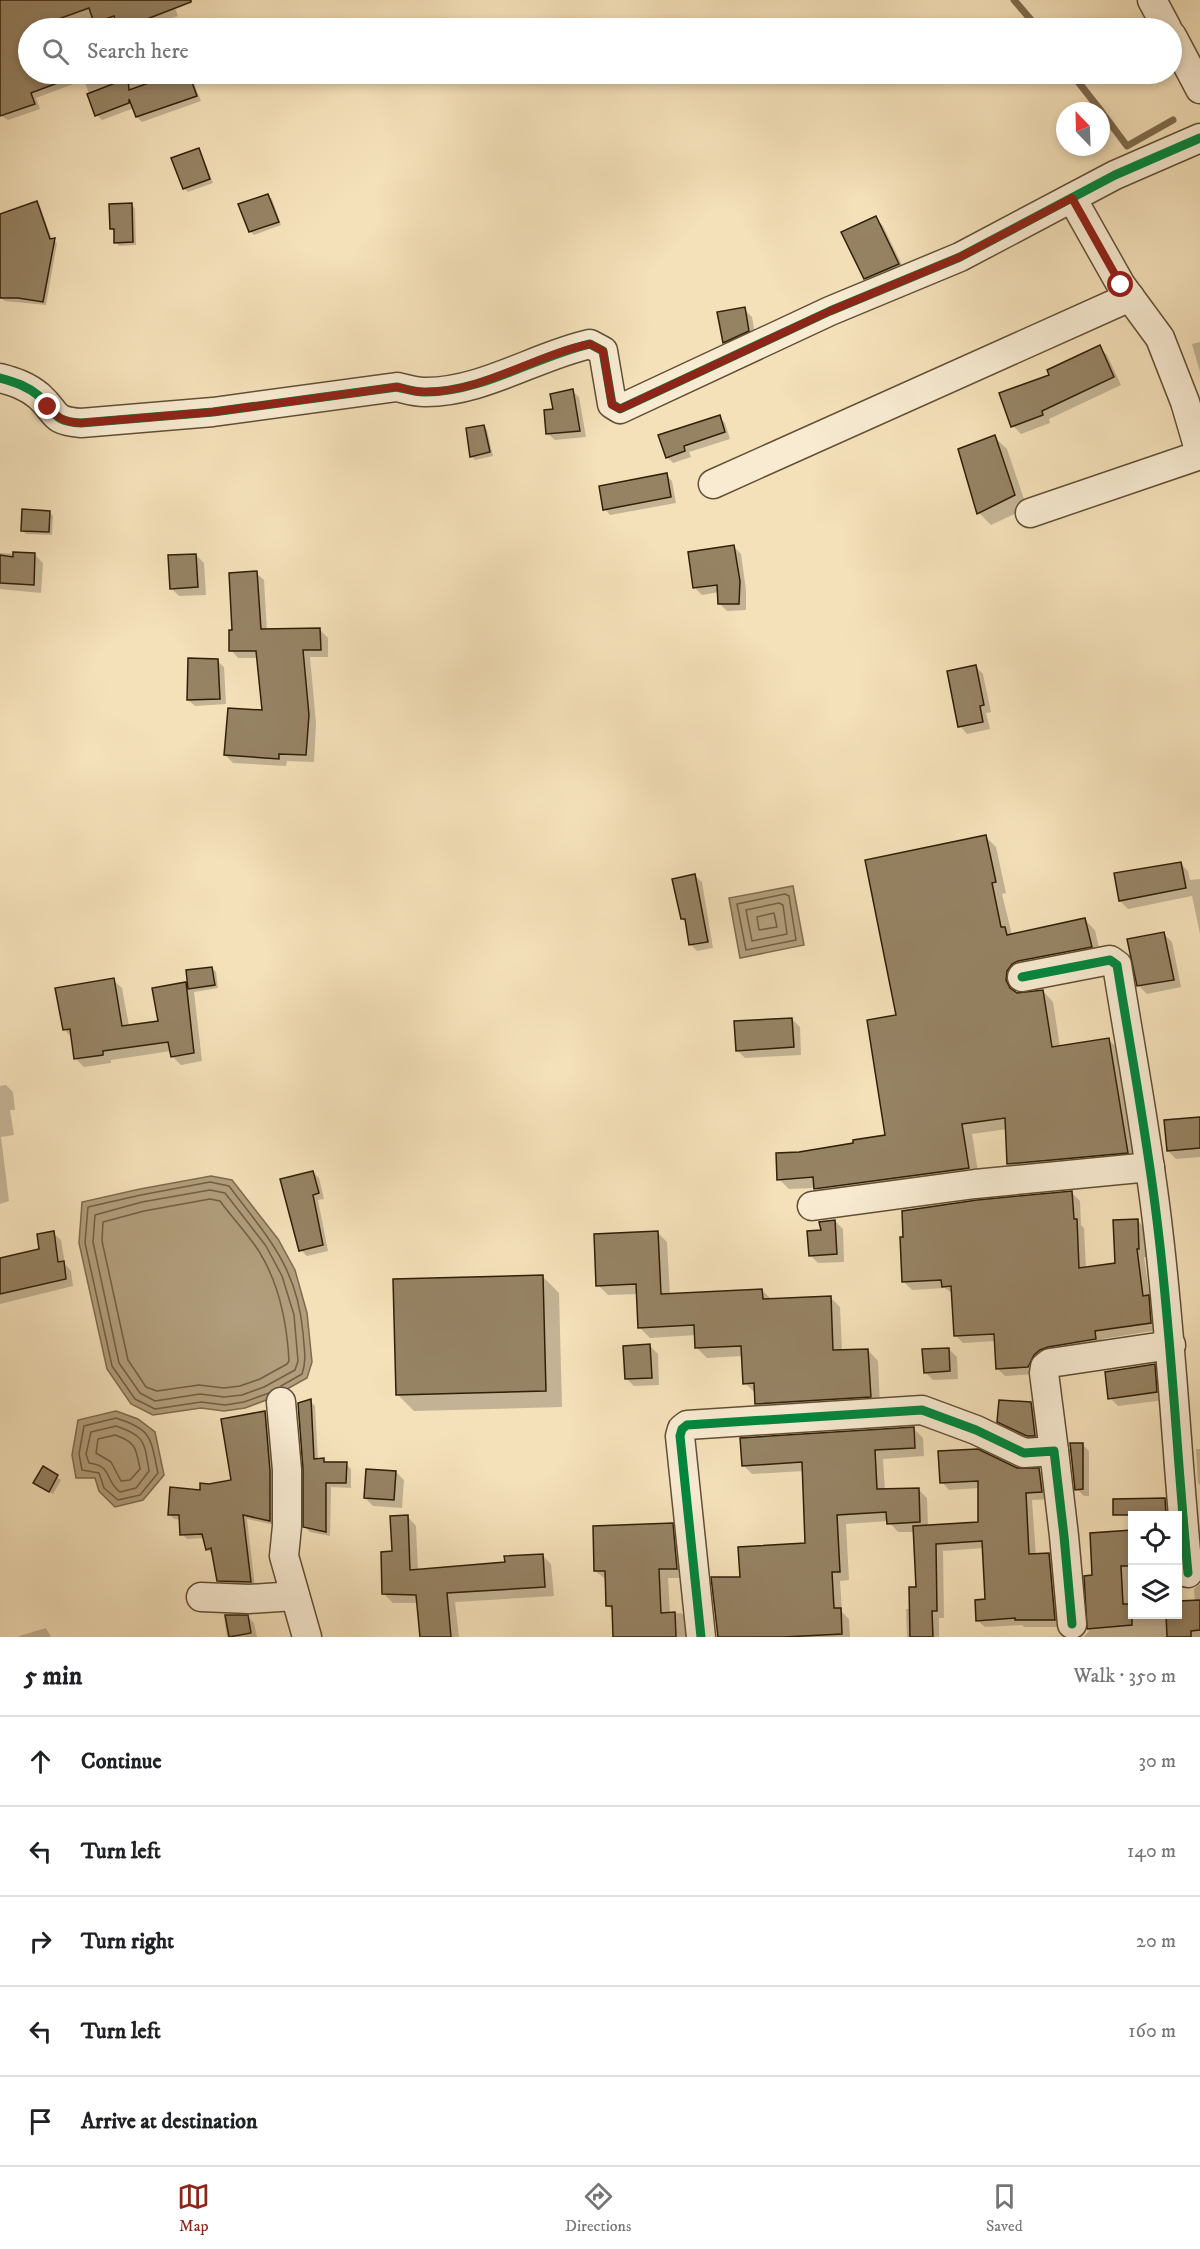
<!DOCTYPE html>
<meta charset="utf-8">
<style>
:root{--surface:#fff;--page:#f6f6f6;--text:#202124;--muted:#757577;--line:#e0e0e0;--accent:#8f2418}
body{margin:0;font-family:"IM FELL DW Pica",serif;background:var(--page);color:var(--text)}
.controls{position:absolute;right:18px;bottom:18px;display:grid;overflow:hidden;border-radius:0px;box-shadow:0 3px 9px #0003}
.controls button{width:54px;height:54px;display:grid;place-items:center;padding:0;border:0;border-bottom:2px solid var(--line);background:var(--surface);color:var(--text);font:30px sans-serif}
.compass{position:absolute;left:1056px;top:102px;width:54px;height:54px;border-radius:50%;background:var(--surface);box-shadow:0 3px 9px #0003;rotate:337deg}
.stop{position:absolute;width:18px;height:18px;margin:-14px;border:4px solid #8f2418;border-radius:50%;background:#fff}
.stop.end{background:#8f2418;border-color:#fff;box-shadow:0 2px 6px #0008}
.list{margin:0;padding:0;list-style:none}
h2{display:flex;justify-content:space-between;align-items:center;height:78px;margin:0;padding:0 24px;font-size:26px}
h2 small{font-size:20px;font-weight:400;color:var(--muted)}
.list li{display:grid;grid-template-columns:39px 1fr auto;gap:18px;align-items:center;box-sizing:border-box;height:90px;padding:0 24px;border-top:2px solid var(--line)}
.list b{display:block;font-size:22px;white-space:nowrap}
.list em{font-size:20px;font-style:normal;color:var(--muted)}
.icon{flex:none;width:33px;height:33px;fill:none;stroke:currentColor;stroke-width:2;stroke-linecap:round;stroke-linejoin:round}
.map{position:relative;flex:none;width:1200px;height:1637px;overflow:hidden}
.search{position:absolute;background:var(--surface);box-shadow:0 3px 9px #0003;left:18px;right:18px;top:18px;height:66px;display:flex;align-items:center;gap:15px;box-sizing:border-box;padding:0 21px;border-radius:33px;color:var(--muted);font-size:22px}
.sheet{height:528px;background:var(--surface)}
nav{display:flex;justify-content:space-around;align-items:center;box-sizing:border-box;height:84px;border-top:2px solid var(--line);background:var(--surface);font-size:16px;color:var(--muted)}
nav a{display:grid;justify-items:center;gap:3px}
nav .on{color:var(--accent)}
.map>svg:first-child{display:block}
.water{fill:#b29e7c;stroke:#7e6b4d;stroke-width:1.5}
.shadow{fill:#0003}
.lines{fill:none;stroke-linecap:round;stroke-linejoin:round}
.shore{stroke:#725e42;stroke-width:1.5}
.stream{stroke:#7e6b4d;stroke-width:7}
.building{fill:#968364;stroke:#311f07;stroke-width:1.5}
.minor-casing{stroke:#624f34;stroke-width:31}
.minor{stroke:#f8ebd2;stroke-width:28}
.cycleway-casing{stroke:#f8ebd2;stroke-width:13}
.cycleway{stroke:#00873e;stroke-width:9}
.route{stroke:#8f2418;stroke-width:8}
</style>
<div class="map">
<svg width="1200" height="1637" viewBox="0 0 1200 1637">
<rect width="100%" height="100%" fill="#f4e0b9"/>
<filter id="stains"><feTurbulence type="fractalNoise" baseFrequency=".00333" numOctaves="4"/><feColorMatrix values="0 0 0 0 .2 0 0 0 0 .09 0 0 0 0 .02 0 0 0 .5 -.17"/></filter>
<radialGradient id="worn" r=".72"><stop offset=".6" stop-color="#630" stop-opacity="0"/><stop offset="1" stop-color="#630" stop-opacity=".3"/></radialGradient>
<g class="water">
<path d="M793,886l11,59 -64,13 -11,-60z"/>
<path d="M211,1176l21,4 46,59 17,31 12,43 5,49 -5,16 -38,21 -24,9 -21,3 -23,-3 -48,7 -22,-11 -24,-35 -28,-126 3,-41 58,-13z"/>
<path d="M116,1411l22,8 17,13 9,43 -21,25 -28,7 -16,-16 -4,-13h-19l-4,-23 6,-35z"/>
</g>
<g class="shadow">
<path d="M20,0h152l6,16 -12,4 3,8h-141v46h162l11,27 -59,21 -5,-5 -3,-9 -32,12 -5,-5 -13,-35 -48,18 4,11 -32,11 -8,-5v-75z"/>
<path d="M199,150l3,4 11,29 -25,9 -4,-4z"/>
<path d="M268,196l4,3 9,26 -27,10 -4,-4z"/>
<path d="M36,202l4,4 12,34 5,3 -11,62 -41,-4 -4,-3 -1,-16v-66z"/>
<path d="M132,205l3,4 1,36 -17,1 -3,-4 -1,-10 -4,-4z"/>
<path d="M876,218l7,8 23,47 -33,13 -8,-8z"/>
<path d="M744,309l8,8 4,22 -24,11 -8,-8z"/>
<path d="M1200,342v30l-8,-28z"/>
<path d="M1099,347l8,8 14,30 -72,34 1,4 -29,11 -8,-8 38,-50z"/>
<path d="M572,391l7,6 7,40 -31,3 -7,-6 7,-24z"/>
<path d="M719,417l6,6 5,16 -41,13 2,5 -18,6 -6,-6z"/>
<path d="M483,427l4,3 6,26 -18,4 -4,-4z"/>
<path d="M994,437l13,12 20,59 -36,17 -12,-12z"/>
<path d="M666,475l6,6 4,22 -66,12 -5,-6z"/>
<path d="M49,512l4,4 -1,19 -26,-1 -4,-4z"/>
<path d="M734,547l7,7 5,36v20l-19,1 -7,-7 -1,-12 -17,3 -8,-8z"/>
<path d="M0,553l35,2 8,8 -2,30 -41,-4z"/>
<path d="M196,555l8,8 2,32 -27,1 -8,-8z"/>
<path d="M256,573l8,7 3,51 53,-1 8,8v19h-18l6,66 -2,39 -27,-1 -1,5 -53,-3 -8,-8 38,-43 -4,-54h-21l-7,-8 3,-19z"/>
<path d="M217,661l7,6 2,37 -31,2 -7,-6z"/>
<path d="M976,667l7,7 8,38 -5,1 4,16 -23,5 -7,-8z"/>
<path d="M986,837l10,10 10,46 -4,1 10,41 73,-15 10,10 6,27 -84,25 -1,9 1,3 26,-3 10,11 7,45 48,-8 11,11 19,113 -119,11 -11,-10 -1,-35 -35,5 7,44 -153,21 -11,-11 -26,1 -10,-10 20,-26 56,-9 32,-8 11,-120z"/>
<path d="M1180,863l8,8 2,9 10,-1v55l-8,-38 -64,13 -8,-8z"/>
<path d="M695,876l7,6 11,66 -16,3 -7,-7 -3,-21 -5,-4z"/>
<path d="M1164,934l8,8 9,45 -34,7 -8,-8z"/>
<path d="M212,968l4,4 2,16 -24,4 8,69 -21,4 -9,-9 -1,-5 -60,9v3l-27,4 -9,-9 -3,-20 -8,-9 49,-49 9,8 7,38 31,-4 25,-38 5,4z"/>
<path d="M792,1019l8,8 1,28 -56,3 -8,-8z"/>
<path d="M6,1085l7,7 2,18h-5l4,25 -13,2 8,64 -9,3v-118z"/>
<path d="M1200,1118v39l-24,2 -8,-8z"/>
<path d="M313,1172l6,6 5,21 -6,1 10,51 -21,5 -6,-6z"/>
<path d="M1072,1193l8,8 1,24 3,3 2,41 31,-5 20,-44 8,8 2,29h-3l6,41 6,7 2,25 -56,9 1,8 -67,27 -31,2 -8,-8 -1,-27 -33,2 -8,-8 -2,-41 -8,-6 -33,2 -8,-8z"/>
<path d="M835,1221l8,8 1,33 -26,1 -8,-8 12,-23z"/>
<path d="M657,1232l10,10 3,53 92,-5 10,10 58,-3 10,10 2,45 26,-2 10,11 2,45 -113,7 -10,-10 -2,-10 -10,-10 -2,-27 -36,2 -10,-10 -1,-13 -46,3 -10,-10 -2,-34 -30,1 -10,-10z"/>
<path d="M53,1233l8,7 4,24 6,7 2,15 -73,18v-45l40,-9z"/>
<path d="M543,1277l16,16 3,114 -148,4 -16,-16z"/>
<path d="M650,1346l8,8 1,31 -25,1 -8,-8z"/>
<path d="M949,1349l8,8 1,22 -25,1 -8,-8z"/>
<path d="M1154,1366l8,8 2,26 -46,6 -8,-8z"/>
<path d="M310,1401l5,5 3,54 5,-1 5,5h18l5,5v19l-20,-1 -1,49 -20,-4 -5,-5z"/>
<path d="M1030,1404l9,8 3,31 -6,1 -29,-14 -8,-9z"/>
<path d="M265,1412l5,5 5,60v48l-28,-6 8,68 -32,-1 -5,-6 -6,-26 -5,-5 -3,-11 -17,1 -5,-5 -1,-14 -7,-1 -5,-5 40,-29 24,-4z"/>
<path d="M914,1429l9,9 1,18 -41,3 2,32 33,-2 9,9 1,29 51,-4v-35l-30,2 -7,-8 75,-12h22l7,8 3,21 -17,1 4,56 12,-1 8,7 6,65h-38l-2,-2 -37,2 -8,-7 10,-19 -3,-53 -41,3 1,67h-5v19h-32l-1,-28h5l6,-20 -3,-57h-16l-10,-11 -42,3 3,56 -9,1 2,31 7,7 1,18h-131l22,-58 65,-34 -2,-74 -52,3 -9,-9z"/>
<path d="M1082,1444l7,7v45h-5l-7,-7z"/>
<path d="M1196,1449h4v36l-2,-2z"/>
<path d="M43,1468l18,12 -8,14 -18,-11z"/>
<path d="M396,1472l8,8 -2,28 -29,-2 -8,-8z"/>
<path d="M1164,1499l8,8 1,9h-39v-16z"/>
<path d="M407,1516l9,10 2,44 88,-7 36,-8 9,9 3,32 -99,6 4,35h-37l-4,-34h-25l-10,-10 10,-41z"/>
<path d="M672,1525l9,9 5,44h-18l2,36 11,-1 10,9 2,15h-78l-2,-26 -5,-5 -1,-26 -12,-9z"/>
<path d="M1132,1532v41h-4l4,41h46v-11l17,-1 -1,-13 6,-5v53h-116l5,-6 1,-8 4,-46 -3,-43z"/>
<path d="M224,1616l24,1 6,6 3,14h-30z"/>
<path d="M46,1628l5,9h-32v-1z"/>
</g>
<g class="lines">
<g class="shore">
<path d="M785,894l4,2 7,44 -50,10 -9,-46z"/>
<path d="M779,903l4,2 4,29 -35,7 -6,-31z"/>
<path d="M774,913l3,14 -18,3 -2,-13z"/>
<path d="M210,1190l15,3 41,53 16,30 12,39 4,46 -3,9 -31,17 -22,8 -18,2 -24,-3 -45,7 -15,-8 -21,-30 -26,-121 2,-27 47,-13z"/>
<path d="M210,1199l10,2c13,18 29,34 40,52 20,33 27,70 29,108l-2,3 -27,15 -20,7 -16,2 -25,-3 -42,6 -11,-4 -18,-27 -26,-119 1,-19 41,-11z"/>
<path d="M269,1393l-25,9 -19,3 -24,-3 -46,7 -20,-10 -23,-33 -27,-123 3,-36 53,-12 69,-13 19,4c38,51 68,80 74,147 1,15 4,27 -1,41l-21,12"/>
<path d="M116,1418c37,12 34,19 42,55l-18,22 -22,5 -14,-12 -5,-15 -17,-3 -3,-16 5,-28z"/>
<path d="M116,1426c30,10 28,16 33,45l-13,17 -16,4c-16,-12 -7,-26 -31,-29l-3,-9 5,-22z"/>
<path d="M115,1435c21,7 21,13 25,34l-10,11 -9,1 -10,-19 -15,-9 2,-14z"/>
</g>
<g class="stream">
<path d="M1014,0l24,28"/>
<path d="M1072,74l29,37"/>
<path d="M1101,111l26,35 46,-26"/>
</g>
</g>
<g class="building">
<path d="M0,0h191v2l-44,17 2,4 -14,5h-17l-4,-12 -20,7 -5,-15 -39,14 1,4 -7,2h-16v46h50l1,1 -48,18 4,11 -35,12z"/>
<path d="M174,74h15l8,22 -61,21 -7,-18v4l-34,13 -8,-22 41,-16 1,12z"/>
<path d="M199,148l11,31 -27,10 -12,-31z"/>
<path d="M268,194l11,28 -30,10 -11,-28z"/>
<path d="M37,201l13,38 5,-1 -12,64 -25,-4h-18v-84z"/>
<path d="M132,203l1,39 -19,1v-14h-4l-1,-25z"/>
<path d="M876,216l23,48 -35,15 -23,-47z"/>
<path d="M745,307l4,24 -26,12 -6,-31z"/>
<path d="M1100,345l14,32 -72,34 1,4 -32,12 -12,-34 50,-18 -2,-5z"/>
<path d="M573,389l7,42 -34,3 -2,-24 9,-1 -3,-15z"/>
<path d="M720,415l5,17 -41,14 1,5 -19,7 -8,-23z"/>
<path d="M484,425l6,27 -20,5 -4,-29z"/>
<path d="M995,435l20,60 -38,19 -19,-65z"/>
<path d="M667,473l4,24 -68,13 -4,-24z"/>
<path d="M22,509l28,2 -1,21 -28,-1z"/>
<path d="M734,545l6,36 -1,23h-21l-1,-19 -24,3 -5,-36z"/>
<path d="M13,552l22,1 -1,32 -34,-2v-28l13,2z"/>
<path d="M196,554l2,33 -28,2 -2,-34z"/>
<path d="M257,571l4,58 59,-1 1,22h-18l6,65 -3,40 -27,-1v5l-55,-4 4,-47 34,2 -6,-59h-27v-21h3l-3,-57z"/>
<path d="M188,658l30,1 2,40 -33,1z"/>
<path d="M976,665l8,40 -4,1 3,16 -25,5 -11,-56z"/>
<path d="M986,835l10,47 -4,1 9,44h4l2,8 78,-17 7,29 -74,14 -6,3 -5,7 -1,9 4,8 7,5 26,-3 9,57 57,-9 19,115 -121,11 -2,-46 -43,6 7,44 -155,21 -1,-12 -36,3 -1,-27 23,-1 54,-9v-3l32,-5 -18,-115 29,-5 -31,-155z"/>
<path d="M1181,862l5,26 -67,13 -5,-28z"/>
<path d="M695,874l13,68 -19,3 -4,-26h-4l-9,-40z"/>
<path d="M1164,932l10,48 -37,6 -10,-47z"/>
<path d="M212,967l3,18 -27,4 -2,-19z"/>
<path d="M114,978l8,48 36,-5 -6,-33 34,-6 8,71 -23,4 -3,-15 -65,9v4l-29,4 -4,-30 -7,1 -8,-42z"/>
<path d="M792,1018l2,29 -58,4 -2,-30z"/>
<path d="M1200,1117v31l-33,3 -3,-31z"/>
<path d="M313,1171l6,22 -6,2 10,50 -24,6 -19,-72z"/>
<path d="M1072,1191l2,28h3l2,49 36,-5 -2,-43 25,-1 1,30h-2l6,47 6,-1 2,28 -56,8 1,8 -48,8 -8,3 -6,5 -6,12 -32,2 -2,-35 -40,2 -3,-50 -9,1 -1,-7 -39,2 -2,-45h3l-1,-26 75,-11z"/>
<path d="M835,1220l2,34 -28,2 -2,-25 14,-1 -2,-8z"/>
<path d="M54,1231l4,31 6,-1 2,18 -66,15v-36l39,-9 -2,-15z"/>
<path d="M658,1231l3,63 101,-5 1,10 68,-3 2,54 35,-1 3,48 -116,7 -1,-21 -11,1 -2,-38 -46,2 -1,-23 -56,3 -2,-44 -40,2 -2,-52z"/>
<path d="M543,1275l3,116 -150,4 -3,-116z"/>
<path d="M650,1344l2,34 -27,1 -2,-33z"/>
<path d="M949,1348l1,23 -26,2 -2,-24z"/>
<path d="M1155,1364l2,28 -49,7 -3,-27z"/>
<path d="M311,1399l3,60 10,-1v4h23l-1,21h-20v49l-23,-5v-58l-5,-66z"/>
<path d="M999,1400l32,2 4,34h-8l-30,-14z"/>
<path d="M265,1411l5,60v50l-27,-6 8,67 -34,-1 -6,-33 -5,2 -4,-16 -22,1 -1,-20h-11l2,-28 30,3v-7l9,1 22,-4 -10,-61z"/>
<path d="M914,1427l1,21 -40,2 2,39 42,-1 1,34 -33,2 -1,-12 -49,3 3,57h-8l2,36h7l1,26 -58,3h-66l-7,-60h29l-2,-30 67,-4 -3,-81 -60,4 -2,-28z"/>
<path d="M1070,1443h13v46l-8,1z"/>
<path d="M978,1449l39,19h22l3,24 -16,1 3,61 20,-1 6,67h-40v-2l-39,3 -1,-21 10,-1 -3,-58 -46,3 1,67h-5l1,26h-23l-1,-50h7l-3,-61 65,-4v-41l-38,2 -2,-32z"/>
<path d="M43,1466l15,9 -9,17 -16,-9z"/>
<path d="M366,1469l30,2 -2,29 -30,-2z"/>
<path d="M1165,1498l1,17h-53v-16z"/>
<path d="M408,1515l2,55 95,-8 -1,-6 39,-2 2,33 -98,6 4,44h-31l-4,-42 -34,-1 -1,-42 11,-1 -2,-35z"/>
<path d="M673,1523l4,46h-18l2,44 14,-1 1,25h-63l-1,-31h-6l-1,-35h-11l-1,-45z"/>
<path d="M1132,1530v36h-11l2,38h9v21l-45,4 -3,-53 8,-1 -2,-42z"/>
<path d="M1200,1600v30l-9,1v6h-24l-1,-23h12v-13z"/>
<path d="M225,1615h23l3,18 -22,4z"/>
</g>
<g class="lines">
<defs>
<g id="minor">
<path d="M1152,0l15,28"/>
<path d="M1172,36l28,53"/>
<path d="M1072,198l49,87 39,53 25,64 15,51"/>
<path d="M0,378c15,4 27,8 39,18 19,17 12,25 42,27l132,-11 184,-25c9,2 18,5 27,5 57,1 112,-36 166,-48l13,7 9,53 8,5 210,-98 130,-54 155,-82 85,-37"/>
<path d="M713,484l417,-187"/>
<path d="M1030,513l170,-58"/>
<path d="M1022,977l88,-17 7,5c14,88 31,176 41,264 14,115 19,230 30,344"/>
<path d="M812,1206l163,-22 175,-17"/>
<path d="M281,1402l6,68v56l-3,30 23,81"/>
<path d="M1054,1451l-10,-78 1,-6 5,-4 121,-18"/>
<path d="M201,1597l48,2 46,-3"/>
<path d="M701,1637l-21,-201 2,-7 5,-4 235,-15 54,20 48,23 30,-2 10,85 8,88"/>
</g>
</defs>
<use href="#minor" class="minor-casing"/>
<use href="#minor" class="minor"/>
<defs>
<g id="cycleway">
<path d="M0,378c15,4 27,8 39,18 19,17 12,25 42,27l132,-11 184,-25c9,2 18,5 27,5 57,1 112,-36 166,-48l13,7 9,53 8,5 210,-98 130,-54 155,-82 85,-37"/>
<path d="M1022,977l88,-17 7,5c14,88 31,176 41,264 14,115 19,230 30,344"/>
<path d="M701,1637l-21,-201 2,-7 5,-4 235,-15 54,20 48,23 30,-2 10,85 8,88"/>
</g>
</defs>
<use href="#cycleway" class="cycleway-casing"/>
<use href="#cycleway" class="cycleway"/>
</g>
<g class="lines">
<path class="route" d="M48,407c10,12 17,15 33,16l132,-11 184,-25c9,2 18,5 27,5 57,1 111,-37 166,-48l13,7 9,54 8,4 210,-98 130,-54 112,-59 49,87"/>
</g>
<rect width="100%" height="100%" filter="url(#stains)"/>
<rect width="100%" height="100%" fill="url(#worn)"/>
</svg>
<div class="controls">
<button><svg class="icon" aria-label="locate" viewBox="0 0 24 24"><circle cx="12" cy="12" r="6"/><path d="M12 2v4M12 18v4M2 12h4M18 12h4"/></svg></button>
<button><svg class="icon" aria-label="layers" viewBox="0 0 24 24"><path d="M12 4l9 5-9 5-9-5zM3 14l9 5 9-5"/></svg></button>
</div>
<svg class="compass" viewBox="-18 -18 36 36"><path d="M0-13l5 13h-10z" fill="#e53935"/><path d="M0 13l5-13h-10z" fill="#757577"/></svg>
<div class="stop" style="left:1121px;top:285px"></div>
<div class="stop end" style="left:48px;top:407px"></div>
<div class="search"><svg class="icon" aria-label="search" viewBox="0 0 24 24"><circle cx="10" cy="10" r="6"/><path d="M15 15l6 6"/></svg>Search here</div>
</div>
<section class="sheet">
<h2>5 min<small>Walk · 350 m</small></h2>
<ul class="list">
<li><svg class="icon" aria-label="ahead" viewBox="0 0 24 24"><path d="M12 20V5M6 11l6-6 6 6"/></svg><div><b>Continue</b></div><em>30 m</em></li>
<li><svg class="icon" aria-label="left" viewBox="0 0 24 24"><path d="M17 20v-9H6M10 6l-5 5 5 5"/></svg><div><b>Turn left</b></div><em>140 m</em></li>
<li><svg class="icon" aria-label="right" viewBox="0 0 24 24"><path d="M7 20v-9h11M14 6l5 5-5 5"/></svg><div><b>Turn right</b></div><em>20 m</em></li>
<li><svg class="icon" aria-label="left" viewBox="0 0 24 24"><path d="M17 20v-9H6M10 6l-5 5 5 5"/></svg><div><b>Turn left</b></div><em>160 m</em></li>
<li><svg class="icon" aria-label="arrive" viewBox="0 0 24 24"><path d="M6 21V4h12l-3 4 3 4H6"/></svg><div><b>Arrive at destination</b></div></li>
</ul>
</section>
<nav>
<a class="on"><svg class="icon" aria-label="map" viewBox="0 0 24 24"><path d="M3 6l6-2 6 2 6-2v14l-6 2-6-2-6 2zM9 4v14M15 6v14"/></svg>Map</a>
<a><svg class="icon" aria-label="directions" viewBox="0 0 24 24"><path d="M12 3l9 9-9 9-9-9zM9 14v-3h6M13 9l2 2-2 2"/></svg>Directions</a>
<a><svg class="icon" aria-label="saved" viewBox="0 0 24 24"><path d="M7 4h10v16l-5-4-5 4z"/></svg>Saved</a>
</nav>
